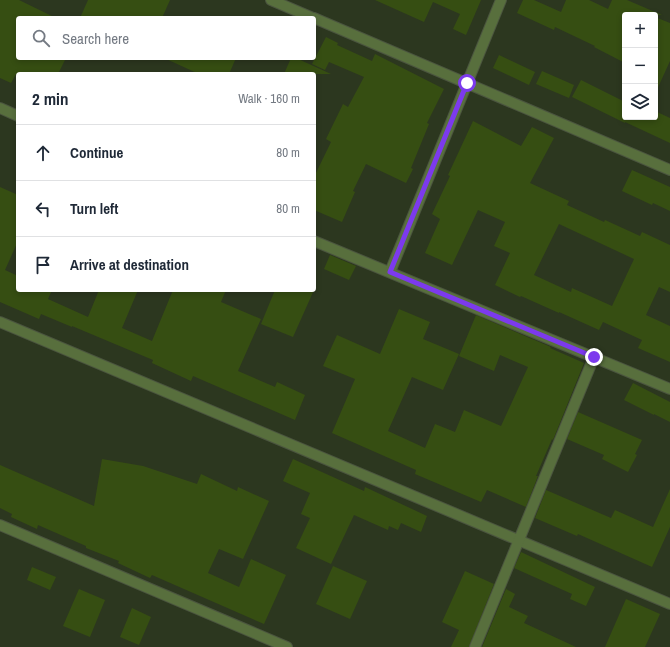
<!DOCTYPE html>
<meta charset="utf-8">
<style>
:root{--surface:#fff;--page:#f2f2f3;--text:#1f2937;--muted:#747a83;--line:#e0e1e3}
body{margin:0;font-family:"Archivo Narrow",sans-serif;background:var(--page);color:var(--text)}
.controls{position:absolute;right:12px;top:12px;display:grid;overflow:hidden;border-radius:4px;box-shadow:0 2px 6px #0003}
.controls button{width:36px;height:36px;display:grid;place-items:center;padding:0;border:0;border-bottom:1px solid var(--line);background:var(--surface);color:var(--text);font:20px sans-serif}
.stop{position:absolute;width:12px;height:12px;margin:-9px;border:3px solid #7c3aed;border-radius:50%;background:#fff}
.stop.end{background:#7c3aed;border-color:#fff;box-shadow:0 1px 4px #0008}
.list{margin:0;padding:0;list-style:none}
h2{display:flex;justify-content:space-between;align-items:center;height:52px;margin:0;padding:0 16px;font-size:17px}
h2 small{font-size:13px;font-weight:400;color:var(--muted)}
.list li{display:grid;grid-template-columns:26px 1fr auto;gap:12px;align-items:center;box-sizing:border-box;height:56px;padding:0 16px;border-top:1px solid var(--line)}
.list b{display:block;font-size:15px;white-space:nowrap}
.list em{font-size:13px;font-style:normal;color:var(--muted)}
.icon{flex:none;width:22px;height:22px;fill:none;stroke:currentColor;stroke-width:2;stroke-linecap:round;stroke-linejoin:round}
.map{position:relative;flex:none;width:670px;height:647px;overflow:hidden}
.search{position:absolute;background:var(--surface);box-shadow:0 2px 6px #0003;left:16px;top:16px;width:300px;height:44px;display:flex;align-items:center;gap:10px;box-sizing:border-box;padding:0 14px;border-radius:4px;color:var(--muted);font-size:15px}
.panel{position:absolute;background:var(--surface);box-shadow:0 2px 6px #0003;left:16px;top:72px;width:300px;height:220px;border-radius:4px}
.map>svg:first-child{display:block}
.building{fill:#364e12;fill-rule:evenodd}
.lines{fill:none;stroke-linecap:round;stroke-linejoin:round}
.street-casing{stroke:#4b553f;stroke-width:12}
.street{stroke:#586f3d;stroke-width:10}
.route{stroke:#7c3aed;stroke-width:5}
</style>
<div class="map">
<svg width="670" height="647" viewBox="0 0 670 647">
<rect width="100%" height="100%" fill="#2c371f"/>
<g class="building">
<path d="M0,0h19l37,18h-38v40h48l-8,16h-42l-5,9 -11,-5z"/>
<path d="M88,0h82l-8,18h-82z"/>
<path d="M375,0h106l-15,35 -13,-6 7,-15 -27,-12 -9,20z"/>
<path d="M523,0h11l27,12 5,-12h23l19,9 4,-9h15l35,15h-37v48l-31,-16 1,-1 -40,-19 -1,3 -37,-17z"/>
<path d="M655,17l15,6v38l-15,33z"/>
<path d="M326,37l12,6 -1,2 35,16 3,-7 69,35 -17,34 2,1 -18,44 2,1 -7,14 -40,-19 -13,27 2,1 -13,30 -28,-12v-33l17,-35 -5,-3 17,-35 5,3 16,-30 -35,-15 -4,8 -13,-6z"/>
<path d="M499,55l36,17 -6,13 -36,-17z"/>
<path d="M164,58h72l-7,16h-30z"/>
<path d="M291,58h5l35,16h-47z"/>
<path d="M542,71l32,14 -5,13 -33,-14z"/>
<path d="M581,80l44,22v15h30v-6l15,7v25l-45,-21v1l-53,-26z"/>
<path d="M473,121l48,25 11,-19 22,11 -24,45 39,18 -2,4 37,17 1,-2 35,16 2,-4 28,13v47l-11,-5 -13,28 24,11v36l-32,-14 4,-8 -39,-18 -4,8 -40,-18v1l-38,-17 -1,1 -25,-12 15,-32 -16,-7 11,-24 -27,-12 -26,55 -27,-12 15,-34 -8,-5 18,-38 -2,-1zM559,224l75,35 -22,47 -40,-18 -1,4 -37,-17z"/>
<path d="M632,170l38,17v24l-17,-8 -1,2 -30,-14z"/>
<path d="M0,187l18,8v46l-13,29 13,6v14h34l-4,9 40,18 11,-27h39l-16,38 30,13 21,-51h53l-5,12 40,17 -23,52 37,16 2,-5 28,13 -10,25 -102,-44 -2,5 -39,-18 1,-3 -81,-34v1l-31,-13 -2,5 -39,-17z"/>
<path d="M330,255l26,11 -7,14 -25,-11z"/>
<path d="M275,290h39l-21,47 -32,-13z"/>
<path d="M399,309l31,13 -7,17 36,15 -16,36 -31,-13 -24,54 37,17 10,-24 20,8 9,-22 37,16 27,-59 -28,-12 -6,16 -35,-15 17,-41 75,32 -1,1 34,15 -31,77 -1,-1 -16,37h2l-12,31 -39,-17 -6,12 -66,-28 1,-4 -84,-37 23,-54 -32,-13 14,-31 43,19z"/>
<path d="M633,383l37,19v20l-16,-8v1l-30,-15z"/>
<path d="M578,412l64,28 -7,14 2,1 -9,17 -26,-13 2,-4 -37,-16z"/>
<path d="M102,459l41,7 54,18 4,-10 36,17 1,-4 31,14 -26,58 -24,-10 -11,24 31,14 12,-28 35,16 -22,49 -112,-49 -2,3 -32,-15 1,-2 -33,-13v-2l-48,-21 -1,4 -26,-12 1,-3 -12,-6v-43l94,41z"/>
<path d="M293,459l71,32 1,-4 62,29 -6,16 -20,-9 -3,7 -9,-4 -1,4 -34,-15 -23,49 -35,-16 14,-30 -9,-4 9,-21 -27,-12z"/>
<path d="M670,489v38l-18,40 -74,-33 -1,2 -42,-18 11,-28 65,28 4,-8 38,17z"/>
<path d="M521,552l74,35 -9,19 -16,-7 2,-5 -58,-26z"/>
<path d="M333,566l34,15 -17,38 -34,-15z"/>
<path d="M32,567l24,10 -6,13 -23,-10z"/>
<path d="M465,571l29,13 -25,63h-18l8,-17 -17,-8z"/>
<path d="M79,589l26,11 -15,37 -27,-11z"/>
<path d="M506,589l9,5 -6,13 19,9 -4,7 52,24h-94z"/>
<path d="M626,599l34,15 -15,33h-40z"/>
<path d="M132,608l19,9 -12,28 -19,-8z"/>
</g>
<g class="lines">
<defs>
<g id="street">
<path d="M271,0l42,18"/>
<path d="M314,18l356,152"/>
<path d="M0,108l18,8"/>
<path d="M314,241l356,148"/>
<path d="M390,272l111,-272"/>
<path d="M0,322l670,282"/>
<path d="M0,525l287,122"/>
<path d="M475,647l119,-290"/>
</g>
</defs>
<use href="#street" class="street-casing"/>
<use href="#street" class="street"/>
</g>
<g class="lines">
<path class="route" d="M467,83l-77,189 204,85"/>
</g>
</svg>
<div class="controls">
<button>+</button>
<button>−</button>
<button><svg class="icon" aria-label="layers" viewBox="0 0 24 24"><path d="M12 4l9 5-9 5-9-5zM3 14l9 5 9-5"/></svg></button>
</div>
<div class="stop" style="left:467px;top:83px"></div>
<div class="stop end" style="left:594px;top:357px"></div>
<div class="search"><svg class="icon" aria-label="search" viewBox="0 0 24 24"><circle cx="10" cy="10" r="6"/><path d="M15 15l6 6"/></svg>Search here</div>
<section class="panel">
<h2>2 min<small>Walk · 160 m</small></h2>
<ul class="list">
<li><svg class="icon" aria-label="ahead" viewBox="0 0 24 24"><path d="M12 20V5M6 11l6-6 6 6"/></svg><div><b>Continue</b></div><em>80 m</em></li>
<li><svg class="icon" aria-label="left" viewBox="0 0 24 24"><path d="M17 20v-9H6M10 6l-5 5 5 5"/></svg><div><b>Turn left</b></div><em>80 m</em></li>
<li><svg class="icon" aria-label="arrive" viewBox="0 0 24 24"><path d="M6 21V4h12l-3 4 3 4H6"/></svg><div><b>Arrive at destination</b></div></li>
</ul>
</section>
</div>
